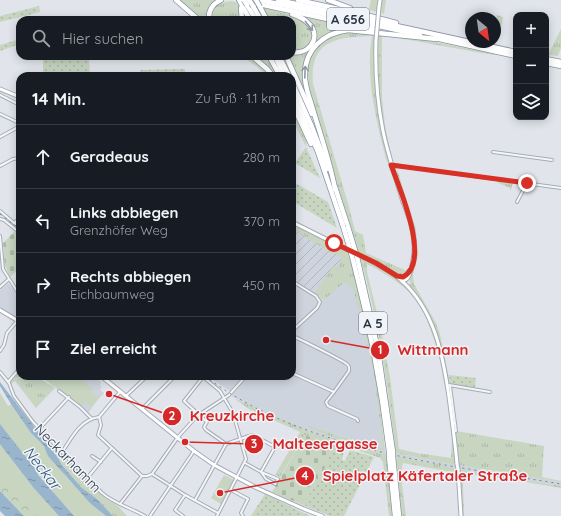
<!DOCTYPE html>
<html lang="de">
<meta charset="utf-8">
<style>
:root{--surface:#171b24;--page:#20242c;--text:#f1f3f6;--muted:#9ea1a6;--line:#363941}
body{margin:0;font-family:Quicksand,sans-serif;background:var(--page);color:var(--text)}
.controls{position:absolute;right:12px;top:12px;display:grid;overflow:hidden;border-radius:8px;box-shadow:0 2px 10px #0003}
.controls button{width:36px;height:36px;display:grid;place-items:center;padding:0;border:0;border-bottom:1px solid var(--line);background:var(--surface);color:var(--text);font:20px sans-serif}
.compass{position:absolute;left:465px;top:12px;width:36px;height:36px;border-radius:50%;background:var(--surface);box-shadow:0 2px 10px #0003;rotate:151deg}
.stop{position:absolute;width:12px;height:12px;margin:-9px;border:3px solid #d93025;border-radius:50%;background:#fff}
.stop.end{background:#d93025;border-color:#fff;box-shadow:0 1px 4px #0008}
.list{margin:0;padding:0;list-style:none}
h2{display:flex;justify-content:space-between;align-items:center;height:52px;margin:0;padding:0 16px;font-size:17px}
h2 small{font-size:13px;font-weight:400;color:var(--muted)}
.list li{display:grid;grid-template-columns:26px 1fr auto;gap:12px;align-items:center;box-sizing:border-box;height:64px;padding:0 16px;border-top:1px solid var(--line)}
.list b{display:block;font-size:15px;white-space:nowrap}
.list p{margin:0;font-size:13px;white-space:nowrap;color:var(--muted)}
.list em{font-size:13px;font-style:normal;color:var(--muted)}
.icon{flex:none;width:22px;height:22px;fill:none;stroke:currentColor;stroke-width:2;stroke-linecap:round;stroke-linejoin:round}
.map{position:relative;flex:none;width:561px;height:516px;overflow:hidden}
.search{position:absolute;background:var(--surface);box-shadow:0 2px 10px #0003;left:16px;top:16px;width:280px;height:44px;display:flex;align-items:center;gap:10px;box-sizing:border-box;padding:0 14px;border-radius:12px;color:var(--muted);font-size:15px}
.panel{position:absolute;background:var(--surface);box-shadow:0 2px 10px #0003;left:16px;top:72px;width:280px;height:308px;border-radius:12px}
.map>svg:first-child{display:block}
.built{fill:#ced4dd}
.industrial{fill:url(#industrial-furrows)}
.grass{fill:url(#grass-tufts)}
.forest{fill:url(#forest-crowns)}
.cemetery{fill:url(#cemetery-stones)}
.park{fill:#c7d5c1}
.garden{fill:url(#garden-dots)}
.water{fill:url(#water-ripples)}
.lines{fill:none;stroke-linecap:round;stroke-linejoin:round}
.street-casing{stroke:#a5acb6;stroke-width:4}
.secondary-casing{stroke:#a5acb6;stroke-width:5}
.highway-casing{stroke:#8793a3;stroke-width:6}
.street{stroke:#f4f6f8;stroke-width:2}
.secondary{stroke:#fff;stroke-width:3}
.highway{stroke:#fff;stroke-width:4.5}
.rail{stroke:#798596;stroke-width:1;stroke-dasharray:2 4;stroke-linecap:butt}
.secondary-bridge-casing{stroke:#a5acb6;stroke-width:5;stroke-linecap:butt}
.highway-bridge-casing{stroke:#8793a3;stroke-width:6;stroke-linecap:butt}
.secondary-bridge{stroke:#fff;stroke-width:3}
.highway-bridge{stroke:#fff;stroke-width:4.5}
.oneway{stroke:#9399a2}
.route{stroke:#d93025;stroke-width:5}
.labels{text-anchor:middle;stroke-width:3;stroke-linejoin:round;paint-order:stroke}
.shield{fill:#f0f4f8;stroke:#636d7a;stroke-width:1}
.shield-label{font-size:13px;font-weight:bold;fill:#273344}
.street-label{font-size:14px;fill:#273344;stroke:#f0f4f8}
.water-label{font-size:15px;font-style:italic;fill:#2e547b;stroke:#f0f4f8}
.leader{fill:none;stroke:#d62828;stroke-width:1.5}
.callout-dot{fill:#d62828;stroke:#f0f4f8;stroke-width:1.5}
.mark-label{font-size:12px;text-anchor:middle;font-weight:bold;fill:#fff}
.callout-label{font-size:15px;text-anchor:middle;font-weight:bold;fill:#d62828;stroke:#f0f4f8;stroke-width:3;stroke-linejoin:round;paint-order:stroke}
</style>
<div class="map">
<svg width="561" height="516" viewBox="0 0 561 516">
<defs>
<pattern id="industrial-furrows" width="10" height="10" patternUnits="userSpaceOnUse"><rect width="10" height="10" fill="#ced4dd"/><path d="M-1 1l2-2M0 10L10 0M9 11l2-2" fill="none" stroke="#b1b6bf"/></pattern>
<pattern id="grass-tufts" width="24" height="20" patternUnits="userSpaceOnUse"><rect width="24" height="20" fill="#c7d5c1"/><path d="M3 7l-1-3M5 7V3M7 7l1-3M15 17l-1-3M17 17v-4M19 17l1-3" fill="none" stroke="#abb7a7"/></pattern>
<pattern id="forest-crowns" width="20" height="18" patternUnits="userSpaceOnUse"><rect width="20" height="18" fill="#c7d5c1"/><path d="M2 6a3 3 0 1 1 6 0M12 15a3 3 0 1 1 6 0" fill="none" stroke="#abb7a7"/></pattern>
<pattern id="cemetery-stones" width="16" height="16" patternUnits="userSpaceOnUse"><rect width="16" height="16" fill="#c7d5c1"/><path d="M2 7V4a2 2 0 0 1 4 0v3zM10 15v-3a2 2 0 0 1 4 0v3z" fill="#abb7a7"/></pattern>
<pattern id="garden-dots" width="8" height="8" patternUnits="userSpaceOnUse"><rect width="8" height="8" fill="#c7d5c1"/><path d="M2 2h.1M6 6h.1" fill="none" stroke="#abb7a7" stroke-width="1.8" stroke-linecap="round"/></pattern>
<pattern id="water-ripples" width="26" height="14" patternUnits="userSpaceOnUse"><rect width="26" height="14" fill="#99b5cd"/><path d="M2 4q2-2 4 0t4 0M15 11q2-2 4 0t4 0" fill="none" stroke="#7d94a8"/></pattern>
</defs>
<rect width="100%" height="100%" fill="#e1e5eb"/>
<g class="built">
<path d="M354,273l20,104 9,71 -58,-16 15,8 45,11 1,4 -76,-23 -36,-15 -41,-20 -2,-1 2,-3 -26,-17h85v-98l32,20z"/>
<path d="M8,283l12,16v14l-5,4 -15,-10v-17z"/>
<path d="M40,376h51l10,6 -1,4 2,1 -2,3 4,3 -17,19 -6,-6z"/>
<path d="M396,453l60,12v3l-60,-12z"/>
<path d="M458,465l103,17v4l-102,-17z"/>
</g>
<path class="industrial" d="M292,224l55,27 -23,47 -32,-20z"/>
<g class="grass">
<path d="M179,0h39l-2,6c7,-4 12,-6 20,-4l8,15 1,-2 3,5h-47z"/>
<path d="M371,0h15l-2,14 -15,-4z"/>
<path d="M262,7l32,9 2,-2 60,13 -28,7 -23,28 2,35 -20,-41h5v-36h-23z"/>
<path d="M497,15l6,2 -1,7 -7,13z"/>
<path d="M561,29v19l-3,8 -10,-1z"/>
<path d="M351,32l24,1v53l15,77 -2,1 -2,-5c-10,-40 -21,-82 -14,-123 -35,1 -63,4 -59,48l36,123 6,24 8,4 3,18 41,18 -5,5 -43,-22 -49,-158c-1,-5 -3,-11 -3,-16 -2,-21 11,-40 31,-47 4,-1 9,-1 13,-1z"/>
<path d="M378,33l52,8 65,13 -1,1c-37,-6 -74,-14 -111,-19l-1,1v61l3,27 8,39c-15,-41 -17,-87 -15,-131z"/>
<path d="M241,56c14,0 21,11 31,20h-5l-11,-10z"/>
<path d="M255,56h12l10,20h-1l-8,-9z"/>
<path d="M292,109l15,30 -1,8 -14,-28z"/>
<path d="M389,167h2c10,30 23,59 22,91l-1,-1v-12l-4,-23z"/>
<path d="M394,169l4,3 18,57 2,26 -5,20 1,9 22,39 4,11 10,50 -2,-1 -9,-44 -5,-13 -11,-22 -13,-19v-9l4,-15 -3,-41z"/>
<path d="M498,180l15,3 -2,7h-1v-2l-12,-5z"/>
<path d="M292,224l55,27c22,65 31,132 38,200l-45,-11 -31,-12v-2l31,10 43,12 -9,-71 -10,-50 -11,-38 -8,-7 -21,18 -9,-7 18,-27 5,2 3,-11 -16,-8 -33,-20z"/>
<path d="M360,256c10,6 22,11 32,18 37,26 46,68 54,109h-1l-7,-37 -2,-1c-5,-13 -9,-28 -17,-41 -12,-18 -33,-30 -52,-40v8l14,57 9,48 9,72 18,4 34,5 1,-20 -6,-52 10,79 -60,-12c-8,-67 -18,-133 -36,-197z"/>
<path d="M20,371v5h16l19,12 -19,20 -21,-27 -5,4 1,-4z"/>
<path d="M450,388l6,43 88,15 -2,31 19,4v1l-103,-17z"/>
<path d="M236,399l74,33 76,23 6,61h-3l-6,-54 -3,-4 -48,-16 -1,3 -26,-10 -25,42 -5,-2 25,-43 -51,-23 -13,-9z"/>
<path d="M52,443l53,55 13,8 9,10h-14l-16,-17 -16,-12 -19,-22 -4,-7 -10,-13z"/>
<path d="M396,456l60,12 1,5 -54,-10c-4,11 2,41 3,53h-4z"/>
<path d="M459,469l102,17v2l-77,-13 -25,-1z"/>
<path d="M464,476l8,1 -8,3 -1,4 1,32h-1l-2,-36z"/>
</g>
<path class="forest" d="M0,444l59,72h-35l-24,-25z"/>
<g class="cemetery">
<path d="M15,231l5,4v33l-10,9 -5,-11 -2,-23z"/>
<path d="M305,435l28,10 -8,23 -22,37 -31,-13z"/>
</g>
<g class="park">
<path d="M40,376h37l16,13 -2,4 6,4 5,-4 -14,20 -1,-1 4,-6 -6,-4 -4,4z"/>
<path d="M50,385l1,1v4l-4,1v3l-4,1 -2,-3 2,-1 -1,-3 2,-2 3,1z"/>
<path d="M0,393l8,13 4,-2 20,30 11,11 23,32 40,39h-65l-41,-42z"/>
<path d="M224,475l10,5 -13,24 -10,-6z"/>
</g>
<g class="garden">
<path d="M39,6l1,6 -40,10v-6z"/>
<path d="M20,39v5l-20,7v-6z"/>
<path d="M43,56h46l1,20h-47z"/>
<path d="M185,69v7h-45v-6z"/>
<path d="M306,147l14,31 -25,-15z"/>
<path d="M292,181l36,21 9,26 -45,-27z"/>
<path d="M449,375l27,3 -1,10 -25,-4z"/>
<path d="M333,445l12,3 -3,12 3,1 5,-11 24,7 -30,59h-14l-27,-11 22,-37z"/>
<path d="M265,494l45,22h-59z"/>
</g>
<g class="water">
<path d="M0,382l58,76 4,7 19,22 16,12 16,17h-7l-16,-13 -42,-47 -4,-10 -13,-13 -20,-29 -11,-18z"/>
<path d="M0,424l36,46 2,5 36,41h-15l-26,-29 -33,-43z"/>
<path d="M0,491l24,25h-19l-5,-5z"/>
</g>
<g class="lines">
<defs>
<g id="street">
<path d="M0,95l20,10"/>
<path d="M0,114l17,8 3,4"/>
<path d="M0,137l20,-11"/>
<path d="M493,152l59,8"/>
<path d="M392,165l169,23"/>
<path d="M0,166l13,-7 7,-1"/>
<path d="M517,202l10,-19"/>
<path d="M0,211l20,17"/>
<path d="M0,219l4,1 16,13"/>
<path d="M14,223l6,-5"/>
<path d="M0,236l3,33 17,27"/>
<path d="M292,281l24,15 4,6 -3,6 -25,23"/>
<path d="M0,287l9,-8"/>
<path d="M16,319l4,-4"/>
<path d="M292,336c6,2 54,26 56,29 2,3 1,4 1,6l-15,21 -42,-19"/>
<path d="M0,351l4,-6 3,-12 11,-13"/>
<path d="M0,372l9,11 5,13 19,26 69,71c13,11 29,15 43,23"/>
<path d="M202,376l18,15 13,22 13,46 -29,57"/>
<path d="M203,377l-19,24 23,21 -3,5 2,3 20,14"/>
<path d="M8,382l12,-14"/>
<path d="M449,385l41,7"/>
<path d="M450,386l6,45"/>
<path d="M59,391l21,16 11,11"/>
<path d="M334,392l-8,10 2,4 29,13 1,2"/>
<path d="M126,396l21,-20"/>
<path d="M142,409l33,-33"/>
<path d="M99,417l2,8 -3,10 44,41"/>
<path d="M99,417l21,-25"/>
<path d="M39,429l30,-32"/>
<path d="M63,451c9,-14 17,-31 36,-34"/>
<path d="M92,456l9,6"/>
<path d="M152,474l33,21 33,18"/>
<path d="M88,477l23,-28"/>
<path d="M231,490l17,9 -7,14 2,3"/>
<path d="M195,500l31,-56 23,-8 4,-1 22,12 -14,25 17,7 -3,5 -9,-5 -5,-7 -16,-9"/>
<path d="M120,504l22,-28h5l5,-2 26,-37 19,-21 32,-21 17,-19"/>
<path d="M150,516l44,-65"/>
<path d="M183,516l-8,-6 10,-15"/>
</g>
<g id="secondary">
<path d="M379,7l1,-7"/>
<path d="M376,40c-1,31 1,61 7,91 5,24 13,47 20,71 5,13 11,27 11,41 1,9 -1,18 -3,27 -2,5 -2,10 -9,11"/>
<path d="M0,89l20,8"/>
<path d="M292,222l58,29"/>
<path d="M355,253c16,8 34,16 47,28 33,30 41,75 47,116 3,22 6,44 8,67"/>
<path d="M402,281l7,-10"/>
<path d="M0,310l20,12"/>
<path d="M101,376l93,75 20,14 43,23 47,21 18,7"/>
<path d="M458,469l3,47"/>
</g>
<g id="highway">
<path d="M176,0l23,20"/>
<path d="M239,0l11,20"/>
<path d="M240,0l133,29"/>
<path d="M260,0l160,35"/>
<path d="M278,0l238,52"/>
<path d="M298,0l68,15 30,8"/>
<path d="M328,0l22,8"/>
<path d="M247,5l9,15"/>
<path d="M253,6l8,14"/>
<path d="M260,7l7,13"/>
<path d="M241,8l1,12"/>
<path d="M292,14c7,2 14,6 19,12 10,14 -4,29 -19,26"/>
<path d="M209,20c-1,-10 3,-16 12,-20"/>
<path d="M435,38l81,18"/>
<path d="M252,56l15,13 6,7"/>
<path d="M269,56l11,20"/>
<path d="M275,56l9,20"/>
<path d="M279,56l10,20"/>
<path d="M286,56l26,58"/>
<path d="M546,59l15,3"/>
<path d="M546,63l15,3"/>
<path d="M292,82l20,45 16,42"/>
<path d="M292,92l26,60 25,74"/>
<path d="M292,103l19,41"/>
<path d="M335,187l13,40"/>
<path d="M335,189c-5,-27 -14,-53 -22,-79 -3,-12 -9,-24 -8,-36 0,-25 19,-41 43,-44l89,9"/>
<path d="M352,256c17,65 29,128 37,195"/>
<path d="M357,257l21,93 15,102"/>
<path d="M389,456l6,60"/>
<path d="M393,457l6,59"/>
</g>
</defs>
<use href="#street" class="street-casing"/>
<use href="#secondary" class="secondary-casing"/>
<use href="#highway" class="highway-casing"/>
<use href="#street" class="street"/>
<use href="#secondary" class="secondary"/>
<use href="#highway" class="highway"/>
<g class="rail">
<path d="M0,214l20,15"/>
<path d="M205,376c98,75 238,88 356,108"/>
</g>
<defs>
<g id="secondary-bridge">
<path d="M376,40l3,-33"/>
<path d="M457,464l1,5"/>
</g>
<g id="highway-bridge">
<path d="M244,0l3,5"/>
<path d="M249,0l4,6"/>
<path d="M256,0l4,7"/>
<path d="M343,226l9,30"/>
<path d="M348,227l9,30"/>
<path d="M389,451v5"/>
<path d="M393,452v5"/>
</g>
</defs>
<use href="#secondary-bridge" class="secondary-bridge-casing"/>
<use href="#highway-bridge" class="highway-bridge-casing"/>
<use href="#secondary-bridge" class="secondary-bridge"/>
<use href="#highway-bridge" class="highway-bridge"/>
</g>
<defs><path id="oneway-shaft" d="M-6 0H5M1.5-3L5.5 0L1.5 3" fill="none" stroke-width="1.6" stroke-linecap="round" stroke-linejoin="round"/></defs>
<g class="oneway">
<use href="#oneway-shaft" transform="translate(309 26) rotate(52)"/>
<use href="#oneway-shaft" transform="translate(305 72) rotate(-88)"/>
</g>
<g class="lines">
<path class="route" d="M334,243l42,20 21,13 6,1c29,-15 -4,-90 -12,-112l136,18"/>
</g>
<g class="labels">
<g class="shield">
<rect x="327" y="8" width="42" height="22" rx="3"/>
<rect x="359" y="312" width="28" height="22" rx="3"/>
</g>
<g class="shield-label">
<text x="348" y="24">A 656</text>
<text x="373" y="328">A 5</text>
</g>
<g class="street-label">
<text transform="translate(68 458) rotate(46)" y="5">Neckarhamm</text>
</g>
<g class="water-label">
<text transform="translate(42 468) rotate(52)" y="5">Neckar</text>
</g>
</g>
<path class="leader" d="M326 340L380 350M109 394L172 416M185 442L254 444M220 493L305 476"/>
<g class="callout-dot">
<circle cx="326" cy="340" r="4"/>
<circle cx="109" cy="394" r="4"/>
<circle cx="185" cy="442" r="4"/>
<circle cx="220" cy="493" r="4"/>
<circle cx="380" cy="350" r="10"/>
<circle cx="172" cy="416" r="10"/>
<circle cx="254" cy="444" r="10"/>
<circle cx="305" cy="476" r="10"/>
</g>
<g class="mark-label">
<text x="380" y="354">1</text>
<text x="172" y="420">2</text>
<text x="254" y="448">3</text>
<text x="305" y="480">4</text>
</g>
<g class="callout-label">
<text x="433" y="355">Wittmann</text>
<text x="232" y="421">Kreuzkirche</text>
<text x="325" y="449">Maltesergasse</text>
<text x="425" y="481">Spielplatz Käfertaler Straße</text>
</g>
</svg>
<div class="controls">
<button>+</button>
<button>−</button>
<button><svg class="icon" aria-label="layers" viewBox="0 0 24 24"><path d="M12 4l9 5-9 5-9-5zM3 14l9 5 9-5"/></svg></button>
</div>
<svg class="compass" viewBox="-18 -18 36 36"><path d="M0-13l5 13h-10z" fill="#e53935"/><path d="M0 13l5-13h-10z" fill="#9ea1a6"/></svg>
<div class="stop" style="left:334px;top:243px"></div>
<div class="stop end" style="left:527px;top:183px"></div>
<div class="search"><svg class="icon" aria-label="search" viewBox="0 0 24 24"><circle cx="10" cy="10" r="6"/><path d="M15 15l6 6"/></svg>Hier suchen</div>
<section class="panel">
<h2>14 Min.<small>Zu Fuß · 1.1 km</small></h2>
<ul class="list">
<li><svg class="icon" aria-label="ahead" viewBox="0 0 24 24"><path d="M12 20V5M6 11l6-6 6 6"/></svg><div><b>Geradeaus</b></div><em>280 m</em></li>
<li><svg class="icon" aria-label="left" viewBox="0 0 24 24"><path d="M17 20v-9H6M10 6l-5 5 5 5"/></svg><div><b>Links abbiegen</b><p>Grenzhöfer Weg</p></div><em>370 m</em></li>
<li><svg class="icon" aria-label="right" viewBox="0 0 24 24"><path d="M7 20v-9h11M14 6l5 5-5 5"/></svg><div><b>Rechts abbiegen</b><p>Eichbaumweg</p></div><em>450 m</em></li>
<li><svg class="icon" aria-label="arrive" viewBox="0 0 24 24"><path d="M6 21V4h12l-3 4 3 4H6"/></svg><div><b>Ziel erreicht</b></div></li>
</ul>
</section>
</div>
